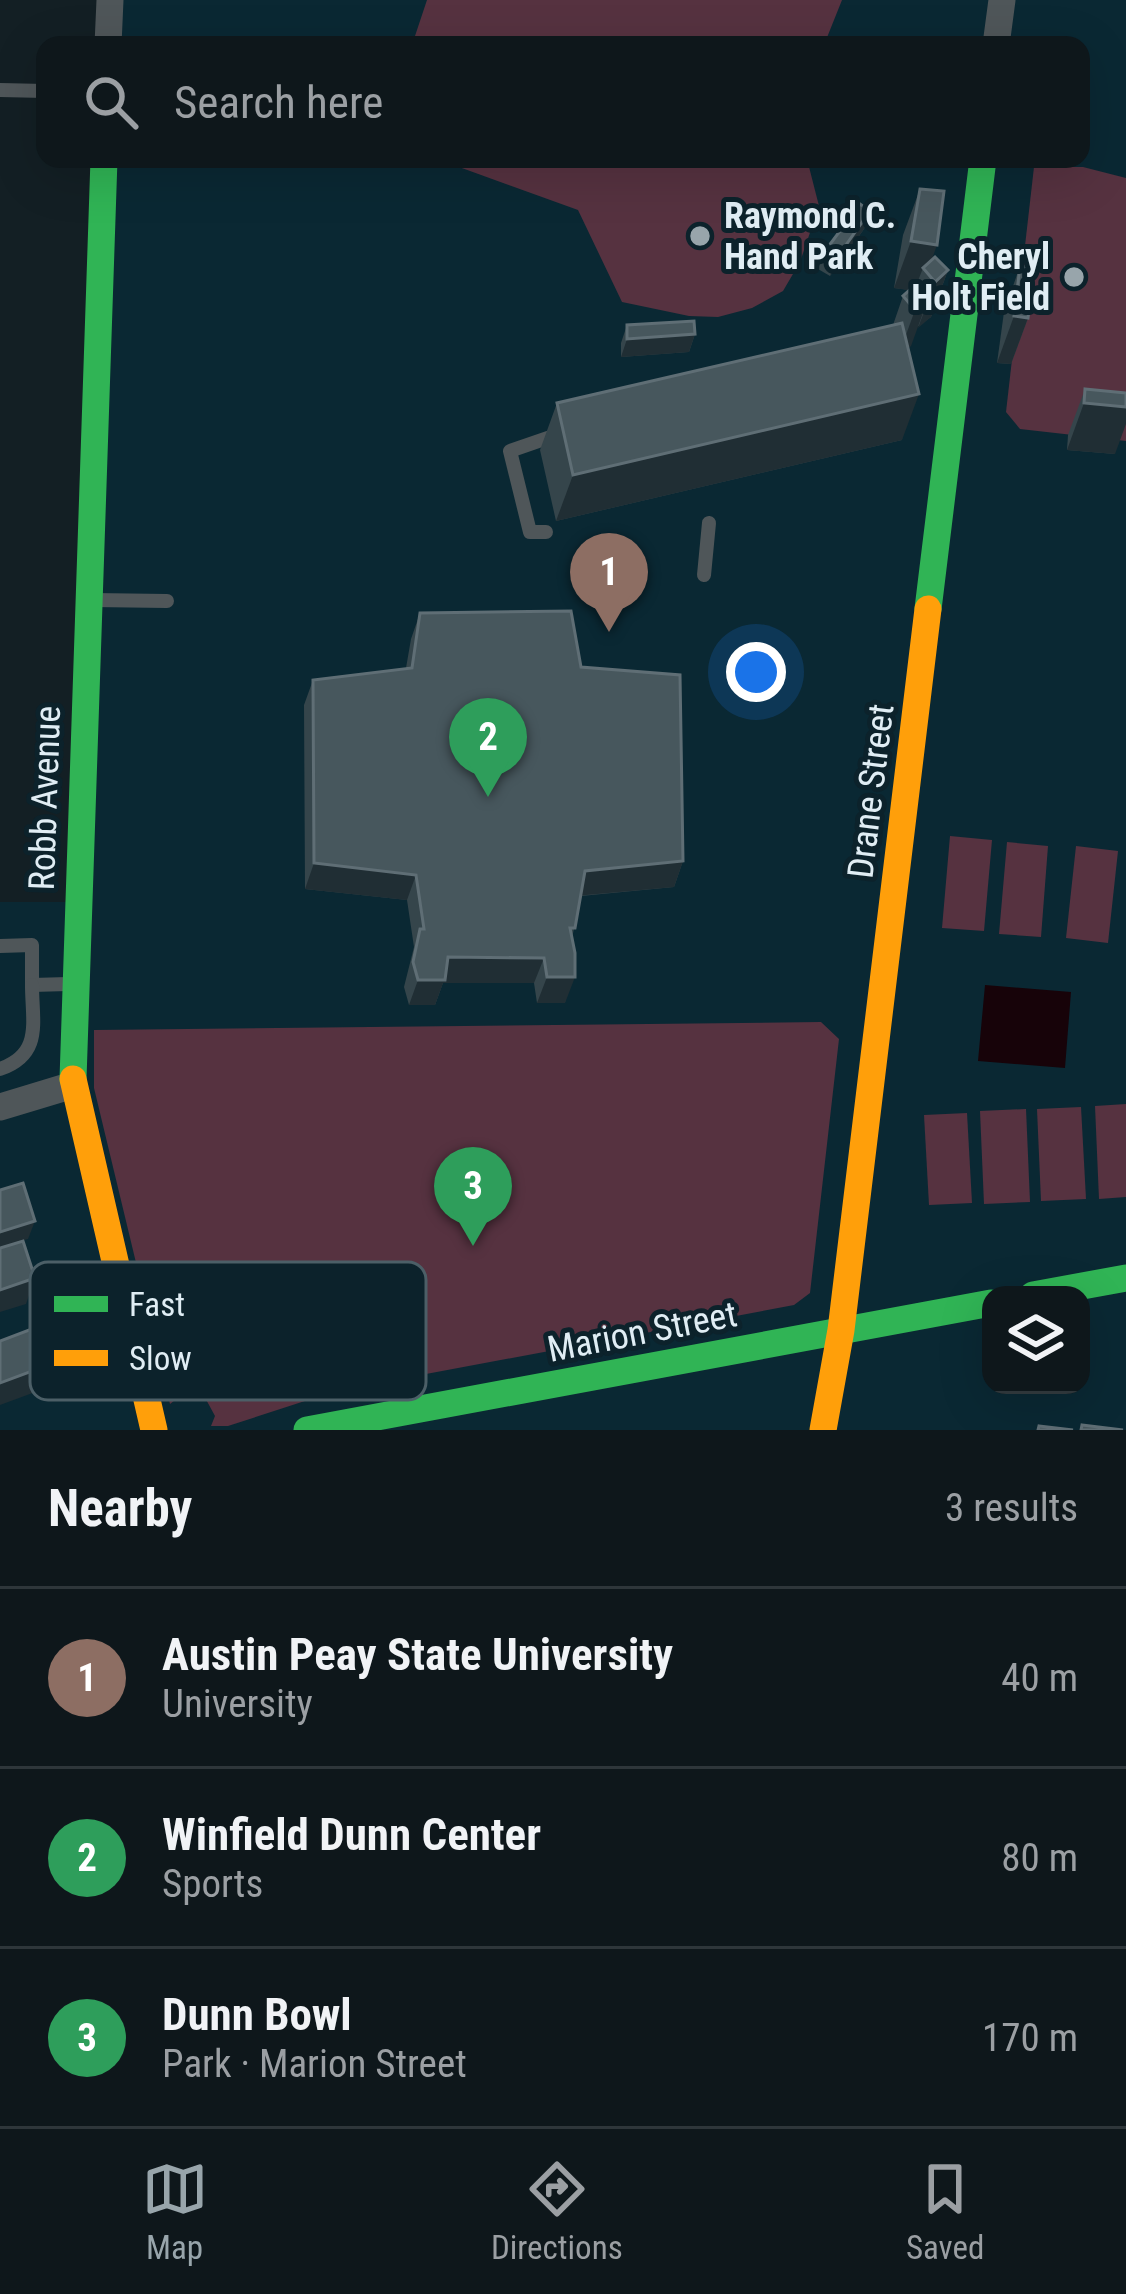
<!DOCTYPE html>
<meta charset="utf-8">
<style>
:root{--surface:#0e171b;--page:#172024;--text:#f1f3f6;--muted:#9b9fa3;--line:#2e363a;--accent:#98a5ab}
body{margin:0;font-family:"Roboto Condensed",sans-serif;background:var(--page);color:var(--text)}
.controls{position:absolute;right:36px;bottom:36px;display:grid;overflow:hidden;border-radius:24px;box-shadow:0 12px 48px #0002}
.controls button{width:108px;height:108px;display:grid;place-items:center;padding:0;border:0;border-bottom:3px solid var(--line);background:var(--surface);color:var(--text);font:60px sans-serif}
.you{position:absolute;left:756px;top:672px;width:42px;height:42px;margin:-30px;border:9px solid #fff;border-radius:50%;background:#1a73e8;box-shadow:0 0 0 18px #1a73e833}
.badge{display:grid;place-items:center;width:78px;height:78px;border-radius:50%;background:var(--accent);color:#fff;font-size:39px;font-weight:700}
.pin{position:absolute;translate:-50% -99px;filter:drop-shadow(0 3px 6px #0008)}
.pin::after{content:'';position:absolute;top:63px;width:42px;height:36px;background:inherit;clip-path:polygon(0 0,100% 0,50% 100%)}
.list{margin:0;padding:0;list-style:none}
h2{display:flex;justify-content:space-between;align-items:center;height:156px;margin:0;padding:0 48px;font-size:51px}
h2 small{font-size:39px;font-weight:400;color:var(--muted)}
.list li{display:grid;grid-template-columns:78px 1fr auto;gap:36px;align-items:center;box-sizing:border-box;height:180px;padding:0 48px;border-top:3px solid var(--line)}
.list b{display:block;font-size:45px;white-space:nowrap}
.list p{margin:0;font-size:39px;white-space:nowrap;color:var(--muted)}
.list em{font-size:39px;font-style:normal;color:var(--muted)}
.icon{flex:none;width:66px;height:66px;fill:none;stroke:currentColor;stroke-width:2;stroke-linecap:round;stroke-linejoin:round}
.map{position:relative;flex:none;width:1126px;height:1430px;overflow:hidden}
.search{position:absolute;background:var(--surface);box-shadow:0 12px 48px #0002;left:36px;right:36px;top:36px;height:132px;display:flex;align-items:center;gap:30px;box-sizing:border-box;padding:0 42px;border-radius:24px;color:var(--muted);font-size:45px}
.sheet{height:696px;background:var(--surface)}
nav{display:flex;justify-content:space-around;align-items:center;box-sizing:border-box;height:168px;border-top:3px solid var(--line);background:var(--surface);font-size:33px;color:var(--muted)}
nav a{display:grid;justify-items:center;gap:6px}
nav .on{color:var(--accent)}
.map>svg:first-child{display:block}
.built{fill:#0a2833;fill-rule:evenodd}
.green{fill:#563240}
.water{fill:#170309}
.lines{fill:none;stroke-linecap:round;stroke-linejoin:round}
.lane{stroke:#4f5659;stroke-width:14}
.street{stroke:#4f5659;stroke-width:27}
.fast{stroke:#30b455;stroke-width:27}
.slow{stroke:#ff9f0a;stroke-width:27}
.wall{fill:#35454b}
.shaded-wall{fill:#202e34}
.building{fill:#47575d;stroke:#5f6e75;stroke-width:3}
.poi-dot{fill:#98a5ab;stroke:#0c222b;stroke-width:4.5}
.labels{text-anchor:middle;stroke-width:10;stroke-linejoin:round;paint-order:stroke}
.poi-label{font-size:36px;font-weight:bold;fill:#e0edf4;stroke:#0c222b;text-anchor:start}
.street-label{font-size:36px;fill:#e0edf4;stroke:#0c222b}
.key{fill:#0c222b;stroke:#4c5f67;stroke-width:3}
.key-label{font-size:33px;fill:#e0edf4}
</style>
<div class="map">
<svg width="1126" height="1430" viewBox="0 0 1126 1430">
<rect width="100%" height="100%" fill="#131f24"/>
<path class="built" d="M119,0h1007v1430h-1126v-528h81l31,-743h969v-114h-964zM991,1295h90v90h-90z"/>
<g class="green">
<path d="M427,0h415l-18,45h-412z"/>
<path d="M437,159h370l12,47 -19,56 -17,29 -31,17 -34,9 -29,-1 -67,-14 -44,-92z"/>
<path d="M1034,167h49l43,11v263l-106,-12 -14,-17z"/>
<path d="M950,836l42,4 -8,91 -42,-3z"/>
<path d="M1007,842l41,4 -7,91 -42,-3z"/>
<path d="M1076,846l42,5 -10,92 -42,-5z"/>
<path d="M821,1022l18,17 -29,254 -16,12 -400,75 -86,20 -80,26h-17l4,-10 -13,-24h-17l-15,12 -76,-316v-58z"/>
<path d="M1126,1104v93l-27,2 -4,-93z"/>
<path d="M1081,1107l5,92 -45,2 -4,-92z"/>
<path d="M1026,1109l4,93 -46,2 -4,-93z"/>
<path d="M967,1113l5,90 -43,2 -5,-90z"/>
</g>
<path class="water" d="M985,985l86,7 -6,76 -87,-7z"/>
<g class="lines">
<g class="lane">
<path d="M0,90l45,1"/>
<path d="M546,532h-16l-20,-81 49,-17"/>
<path d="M704,575l5,-52"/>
<path d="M93,600l74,1"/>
<path d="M0,946l32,-1v40l36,-1"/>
<path d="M0,1069c43,-15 32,-47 32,-84"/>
</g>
<g class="street">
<path d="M108,45l2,-45"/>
<path d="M996,45l6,-45"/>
<path d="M0,1107l73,-22"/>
</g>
<g class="fast">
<path d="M928,609l55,-450"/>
<path d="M73,1079l31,-920"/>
<path d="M1033,1295l93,-17"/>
<path d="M307,1430l684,-127"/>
</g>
<g class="slow">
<path d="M73,1079l81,351"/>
<path d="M823,1430l18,-100 87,-721"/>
</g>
</g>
<g class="wall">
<path d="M920,189l11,72 17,9 -17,47 -14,10 -9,21 -6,92 -346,81 -16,-71 17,-47 336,-78 10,-29 7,-6 -16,-2 9,-53z"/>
<path d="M870,211l-6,18 -34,47 -12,-7 7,-18z"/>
<path d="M1020,266l8,52 -17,46 -14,-1 7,-51z"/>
<path d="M627,325l68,9 -6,18 -68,5v-14z"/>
<path d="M1085,389l30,65 -48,-4 1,-15z"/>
<path d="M420,613l161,54 102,194 -9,26 -93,9 -9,42 -7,65h-28l-3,-20h-91l-8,22h-26l-5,-18 10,-40 -7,-47 -102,-11 -1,-184 9,-25 93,-12 5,-29z"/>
</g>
<g class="shaded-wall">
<path d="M870,211l-6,18 -34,47 6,-17z"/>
<path d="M911,241l26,4 -10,28 -4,-5 -9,23 -20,-3z"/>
<path d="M948,270l-17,47 -13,11 17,-46z"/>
<path d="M928,299l-17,47 -13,11 17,-47z"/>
<path d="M1014,316l14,2 -17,46 -14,-1z"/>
<path d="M695,334l-6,18 -68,5 6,-18z"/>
<path d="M919,394l-17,46 -346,81 17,-46z"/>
<path d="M1084,403l42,4v17l-11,30 -48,-4z"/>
<path d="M683,861l-9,26 -99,9 10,-25z"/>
<path d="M314,863l102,12 -9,25 -102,-11z"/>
<path d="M448,957l96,1 -10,25h-91l-8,22h-26l9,-25z"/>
<path d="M547,977h28l-10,26h-28z"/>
<path d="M35,1221l-7,18 -28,8v-15z"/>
<path d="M35,1278l-9,26 -26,8v-22z"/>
<path d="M67,1358l-10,26 -57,21v-22z"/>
</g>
<g class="building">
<path d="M920,189l24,2 -7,54 -26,-4z"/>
<path d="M860,204l10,7 -34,48 -11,-8z"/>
<path d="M935,257l13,13 -13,12 -12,-14z"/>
<path d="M1020,266l14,2 -6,50 -14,-2z"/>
<path d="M915,285l13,14 -13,11 -12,-14z"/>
<path d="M694,321l1,13 -68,5v-14z"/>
<path d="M902,323l17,71 -346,81 -16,-72z"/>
<path d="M1085,389l41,4v14l-42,-4z"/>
<path d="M571,611l10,56 99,8 3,186 -98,10 -10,57h-5l5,25v24h-28l-3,-19 -96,-1 -3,23h-27l-5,-18 7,-33h4l-8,-54 -102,-12 -1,-183 99,-12 8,-55z"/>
<path d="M23,1183l12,38 -35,11v-42z"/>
<path d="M23,1241l12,37 -35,12v-42z"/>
<path d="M53,1321l14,37 -67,25v-42z"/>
<path d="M1082,1425l41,5h-42z"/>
<path d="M1039,1426l34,4h-35z"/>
</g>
<g class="poi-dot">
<circle cx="700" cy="236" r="12"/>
<circle cx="1074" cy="277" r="12"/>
</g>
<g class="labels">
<g class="poi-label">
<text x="724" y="228">Raymond C.<tspan x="724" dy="41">Hand Park</tspan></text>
<text x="1050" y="269" text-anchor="end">Cheryl<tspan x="1050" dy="41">Holt Field</tspan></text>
</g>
<g class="street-label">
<text transform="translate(870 791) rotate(-83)" y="13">Drane Street</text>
<text transform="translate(44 798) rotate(-88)" y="13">Robb Avenue</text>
<text transform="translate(642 1331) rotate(-11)" y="13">Marion Street</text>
</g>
</g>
<rect x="30" y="1262" width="396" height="138" rx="18" class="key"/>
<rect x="54" y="1296" width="54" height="16" fill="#30b455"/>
<rect x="54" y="1350" width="54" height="16" fill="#ff9f0a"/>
<g class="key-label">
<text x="129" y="1316">Fast</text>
<text x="129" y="1370">Slow</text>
</g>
</svg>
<div class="controls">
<button><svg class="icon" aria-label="layers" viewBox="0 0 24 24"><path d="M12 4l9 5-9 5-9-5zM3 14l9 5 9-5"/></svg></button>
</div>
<div class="you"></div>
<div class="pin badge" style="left:609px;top:632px;background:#8d6e63">1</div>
<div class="pin badge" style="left:488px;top:797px;background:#2e9e5b">2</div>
<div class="pin badge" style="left:473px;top:1246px;background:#2e9e5b">3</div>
<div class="search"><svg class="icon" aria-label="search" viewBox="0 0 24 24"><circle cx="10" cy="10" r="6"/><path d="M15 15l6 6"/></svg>Search here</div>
</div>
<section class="sheet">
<h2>Nearby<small>3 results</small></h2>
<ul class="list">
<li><span class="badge" style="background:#8d6e63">1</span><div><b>Austin Peay State University</b><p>University</p></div><em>40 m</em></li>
<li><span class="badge" style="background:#2e9e5b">2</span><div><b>Winfield Dunn Center</b><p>Sports</p></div><em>80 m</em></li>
<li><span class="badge" style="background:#2e9e5b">3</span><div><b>Dunn Bowl</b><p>Park · Marion Street</p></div><em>170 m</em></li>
</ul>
</section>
<nav>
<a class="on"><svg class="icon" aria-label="map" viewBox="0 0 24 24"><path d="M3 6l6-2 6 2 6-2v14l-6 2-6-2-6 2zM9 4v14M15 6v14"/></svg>Map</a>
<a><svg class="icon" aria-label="directions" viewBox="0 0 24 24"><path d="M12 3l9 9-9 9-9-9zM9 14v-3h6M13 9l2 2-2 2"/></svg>Directions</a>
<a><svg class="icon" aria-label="saved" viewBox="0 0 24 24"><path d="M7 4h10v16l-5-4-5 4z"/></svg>Saved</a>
</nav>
